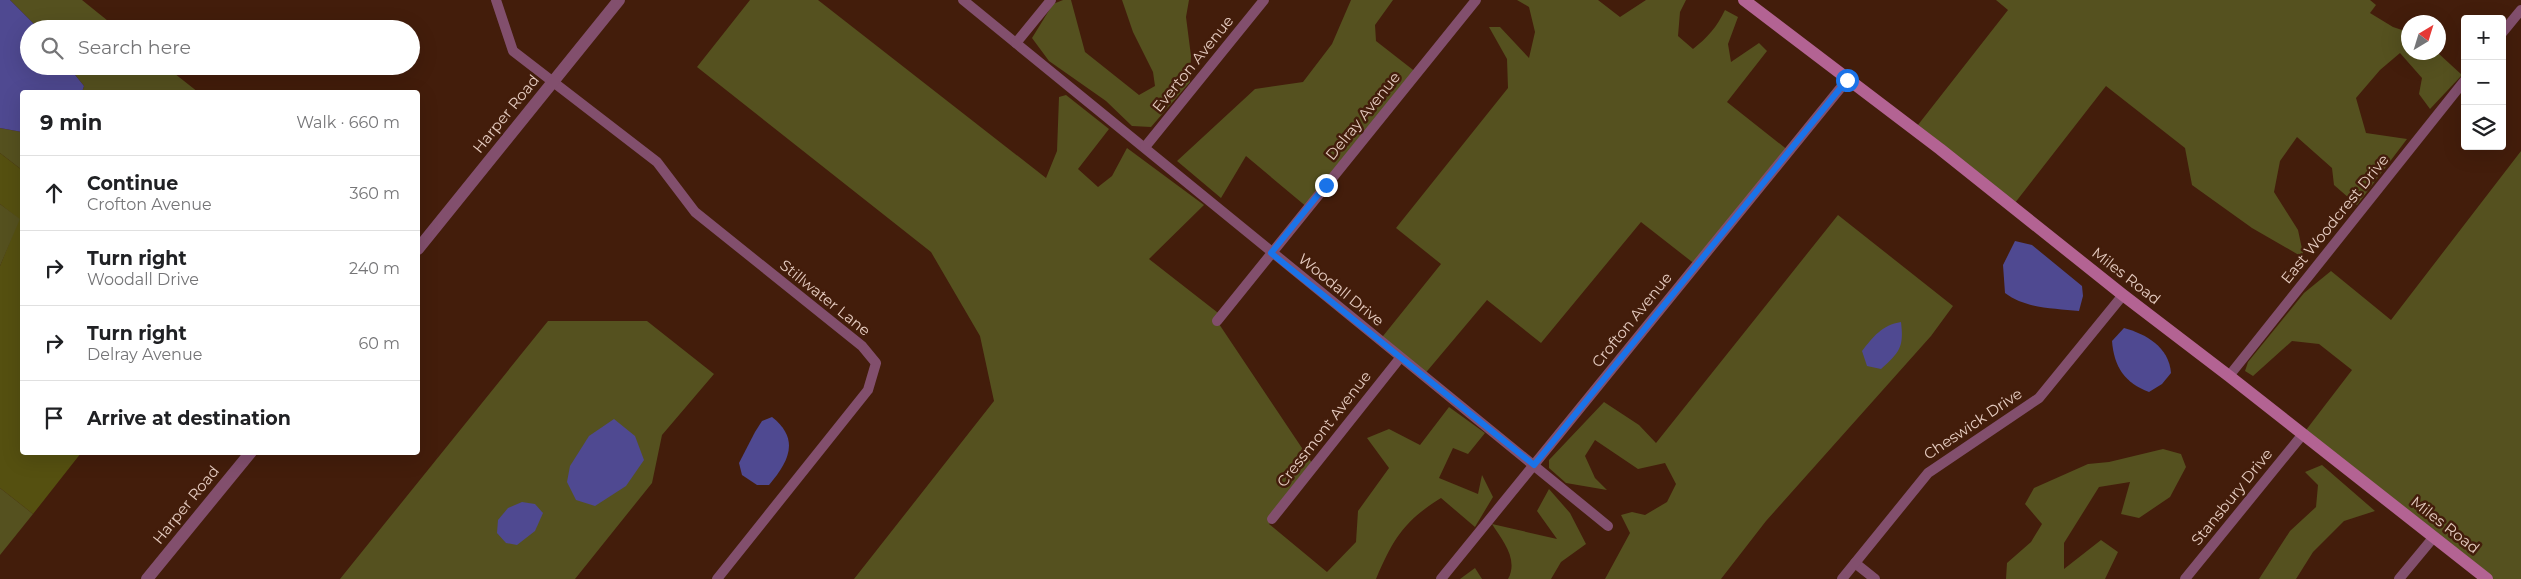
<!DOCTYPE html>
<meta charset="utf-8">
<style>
:root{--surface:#fff;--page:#f6f6f6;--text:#202124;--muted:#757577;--line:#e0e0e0}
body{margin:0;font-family:Montserrat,sans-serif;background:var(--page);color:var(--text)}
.controls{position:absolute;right:15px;top:15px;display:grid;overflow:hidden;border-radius:5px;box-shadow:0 5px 20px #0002}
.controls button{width:45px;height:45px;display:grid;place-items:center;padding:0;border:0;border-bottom:1px solid var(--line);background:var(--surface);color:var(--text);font:25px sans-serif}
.compass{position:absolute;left:2401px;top:15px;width:45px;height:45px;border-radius:50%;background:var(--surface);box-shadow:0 5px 20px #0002;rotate:38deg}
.stop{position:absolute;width:15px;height:15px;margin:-11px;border:4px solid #1a73e8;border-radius:50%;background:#fff}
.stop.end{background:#1a73e8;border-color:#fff;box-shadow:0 1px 5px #0008}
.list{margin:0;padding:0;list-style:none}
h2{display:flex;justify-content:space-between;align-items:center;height:65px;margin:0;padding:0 20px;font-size:21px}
h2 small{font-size:16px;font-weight:400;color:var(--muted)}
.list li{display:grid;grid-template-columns:32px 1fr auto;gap:15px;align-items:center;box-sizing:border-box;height:75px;padding:0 20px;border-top:1px solid var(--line)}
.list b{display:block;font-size:19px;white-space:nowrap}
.list p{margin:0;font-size:16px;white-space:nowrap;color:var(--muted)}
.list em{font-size:16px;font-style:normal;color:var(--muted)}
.icon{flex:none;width:28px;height:28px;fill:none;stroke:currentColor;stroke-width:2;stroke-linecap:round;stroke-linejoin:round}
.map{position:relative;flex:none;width:2521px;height:579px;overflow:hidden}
.search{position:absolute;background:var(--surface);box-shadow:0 5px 20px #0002;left:20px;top:20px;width:400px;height:55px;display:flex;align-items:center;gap:12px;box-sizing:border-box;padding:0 18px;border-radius:28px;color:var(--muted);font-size:19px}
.panel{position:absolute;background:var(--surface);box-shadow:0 5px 20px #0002;left:20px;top:90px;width:400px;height:365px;border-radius:5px}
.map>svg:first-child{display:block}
.green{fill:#555010}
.forest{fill:#55511f}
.water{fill:#4f4991}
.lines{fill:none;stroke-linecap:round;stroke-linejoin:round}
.minor{stroke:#824f6d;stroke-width:10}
.tertiary{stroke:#824f6d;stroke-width:12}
.secondary{stroke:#b36393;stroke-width:12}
.route{stroke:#1a73e8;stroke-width:6}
.labels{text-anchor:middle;stroke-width:5;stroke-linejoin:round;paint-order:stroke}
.street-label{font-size:15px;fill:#e6ccc1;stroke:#431d0b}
</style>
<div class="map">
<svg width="2521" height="579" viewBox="0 0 2521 579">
<rect width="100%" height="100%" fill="#431d0b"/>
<path class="green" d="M0,153l22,17v282l59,1 -48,61 -33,-26v-222l19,-47 -19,-15z"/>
<g class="forest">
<path d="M10,0h72l36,29h-79z"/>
<path d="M750,0h68l228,178 11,-27 2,-54 7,-2 43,34 -31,40 20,18 14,-11 15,-28 77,57 -55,54 73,57 -5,5 97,145 -45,58 58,48 29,-30 2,-31 31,-43 -22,-30 22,-9 31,16 29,-38 36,26 -17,21 -15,-6 -14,30 39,16 4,-19 11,22 -18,30 -34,-29c-37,23 -48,41 -65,81h-522l140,-178 -14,-65 -49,-84 -234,-185z"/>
<path d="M1063,0h8l14,52 54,43 16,-9 -2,-14 -20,-40 -11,-32h67l-3,17 5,39 -1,26 -39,45 -19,-1 -26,-25 -57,-40 -17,-23 21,-34z"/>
<path d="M1351,0h42l-18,25 1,16 41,32 -109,135 -62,-52 -25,42 -44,-37 78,-72 48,-7 29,-38z"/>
<path d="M1517,0h81l22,17 26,-17h40l-6,12 -2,24 15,13c14,-11 24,-22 32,-39l13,7 -10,27 3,18 28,-19 8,8 -40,51 62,49 -93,114 -55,-43 -100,121 -54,-43 -64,76 -44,-35 62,-77 -45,-36 112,-140 -1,-29 -18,-32h11l29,31 6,-26 -6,-25z"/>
<path d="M1996,0h374l6,5 -6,8 23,14 15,5v20l30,1 24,22 -32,34 -11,-15 3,-16 -22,-25 -20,17 -24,28 10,35 41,6 -50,66 -23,-20 -2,-17 -35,-31 -17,24 -6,31 24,38 6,28 -52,-30 -60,-43 -7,-37 -79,-62 -95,122 -97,-78 94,-120z"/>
<path d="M68,66h97l33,26h-116l2,-6z"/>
<path d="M0,128l22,4v38l-22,-17z"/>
<path d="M2521,151v428h-34l-184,-145 49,-64 -33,-26 -27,-3 -39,35 -8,-5 3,-9 56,-69 27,-22 60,49z"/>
<path d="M0,204l20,15 -20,47z"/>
<path d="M1838,215l115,91 -22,30 -165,185 -45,58h-116l25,-46 -9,-18 11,-3 13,3 22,-13 9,-18 -11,-21 -27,6 -43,-29 -10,16 10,22 12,12 -41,-7 -17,-15v-8l55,-58 35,23 17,18z"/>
<path d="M548,321h99l67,53 -52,61 -10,48 -77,96h-235z"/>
<path d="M2163,449l18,5 5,13 -16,30 -31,21 -18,-4 9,-32 -31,5 -35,56v26l37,-29 17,12 -13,27h-99l1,-16 24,-21 11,-18 -17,-20 9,-16 54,-24 21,-2z"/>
<path d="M2322,465l53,46 -31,10 -31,31 -17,27h-37l31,-48 26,-24 2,-22 -13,-13z"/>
<path d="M0,488l33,26 -33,41z"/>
<path d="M1549,489l21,24 16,31 -25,18 -10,17h-43c11,-20 -6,-39 -16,-55l65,15 -20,-28z"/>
<path d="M1475,568l7,11h-22z"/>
</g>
<g class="water">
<path d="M0,0h10l29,29h-10v37h39l16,20 -2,6h-60v40l-22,-4z"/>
<path d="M2015,241l17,4 50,41 1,10 -4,15c-25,-3 -53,-2 -74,-18l-2,-28z"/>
<path d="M1901,322c3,25 -1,30 -20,47l-14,-3 -5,-15c11,-14 20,-26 39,-29z"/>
<path d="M2124,328c22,6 45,19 47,45l-9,11 -13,8c-24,-9 -35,-25 -37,-51z"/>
<path d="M772,417c29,23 16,45 -3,68h-12l-15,-10 -3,-12 16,-31 7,-11z"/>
<path d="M614,419l21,17 9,24 -18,26 -31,20 -19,-6 -9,-18 3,-16 19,-30z"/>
<path d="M522,502l13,2 8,9 -8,18 -18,14 -11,-2 -9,-10 1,-13 10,-12z"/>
</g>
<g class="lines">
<g class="minor">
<path d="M496,0l17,51 144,111 38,50 167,134 14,17 -8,27 -151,189"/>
<path d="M963,0l645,526"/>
<path d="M2502,33l19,-23"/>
<path d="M1016,43l35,-43"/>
<path d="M1145,147l119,-147"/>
<path d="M1217,321l259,-321"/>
<path d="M2229,376l236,-296"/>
<path d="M1272,519l128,-161"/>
<path d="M1855,563l20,16"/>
<path d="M1441,579l406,-499"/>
<path d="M1842,579l86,-106 111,-75 84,-103"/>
<path d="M2185,579l118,-145"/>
<path d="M2399,579l34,-41"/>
</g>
<g class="tertiary">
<path d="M418,249l201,-249"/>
<path d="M147,579l104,-127"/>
</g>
<path class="secondary" d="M1744,0l196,149 183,146 106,81 258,203"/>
</g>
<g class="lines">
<path class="route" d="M1326,185l-55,68 263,212 313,-385"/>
</g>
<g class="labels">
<g class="street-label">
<text transform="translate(1193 64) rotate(-51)" y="5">Everton Avenue</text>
<text transform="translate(506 114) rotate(-51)" y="5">Harper Road</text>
<text transform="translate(1363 116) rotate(-51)" y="5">Delray Avenue</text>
<text transform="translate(2335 219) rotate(-51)" y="5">East Woodcrest Drive</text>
<text transform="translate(2126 276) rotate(38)" y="5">Miles Road</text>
<text transform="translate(1341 290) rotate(39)" y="5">Woodall Drive</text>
<text transform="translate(825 298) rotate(39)" y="5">Stillwater Lane</text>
<text transform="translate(1632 320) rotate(-51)" y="5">Crofton Avenue</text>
<text transform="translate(1973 424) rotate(-34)" y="5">Cheswick Drive</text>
<text transform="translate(1324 429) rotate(-52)" y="5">Cressmont Avenue</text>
<text transform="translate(2232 497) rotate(-51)" y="5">Stansbury Drive</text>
<text transform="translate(186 505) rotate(-51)" y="5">Harper Road</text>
<text transform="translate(2445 525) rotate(38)" y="5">Miles Road</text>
</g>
</g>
</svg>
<div class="controls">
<button>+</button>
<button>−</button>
<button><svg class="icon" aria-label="layers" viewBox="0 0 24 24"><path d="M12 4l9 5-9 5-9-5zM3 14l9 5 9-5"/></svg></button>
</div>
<svg class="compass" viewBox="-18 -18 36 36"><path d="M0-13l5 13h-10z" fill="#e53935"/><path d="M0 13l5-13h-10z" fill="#757577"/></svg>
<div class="stop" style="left:1847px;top:80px"></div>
<div class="stop end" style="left:1326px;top:185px"></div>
<div class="search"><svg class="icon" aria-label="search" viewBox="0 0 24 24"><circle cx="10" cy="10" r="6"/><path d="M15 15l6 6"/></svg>Search here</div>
<section class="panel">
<h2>9 min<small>Walk · 660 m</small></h2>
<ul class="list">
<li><svg class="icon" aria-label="ahead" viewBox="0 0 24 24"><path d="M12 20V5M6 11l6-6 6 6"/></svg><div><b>Continue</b><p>Crofton Avenue</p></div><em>360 m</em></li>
<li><svg class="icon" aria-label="right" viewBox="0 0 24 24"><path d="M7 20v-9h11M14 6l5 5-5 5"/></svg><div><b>Turn right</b><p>Woodall Drive</p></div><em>240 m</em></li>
<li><svg class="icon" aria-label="right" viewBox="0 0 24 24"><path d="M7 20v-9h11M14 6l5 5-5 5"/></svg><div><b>Turn right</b><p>Delray Avenue</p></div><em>60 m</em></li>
<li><svg class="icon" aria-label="arrive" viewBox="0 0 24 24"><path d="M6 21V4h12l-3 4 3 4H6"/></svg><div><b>Arrive at destination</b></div></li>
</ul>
</section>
</div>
